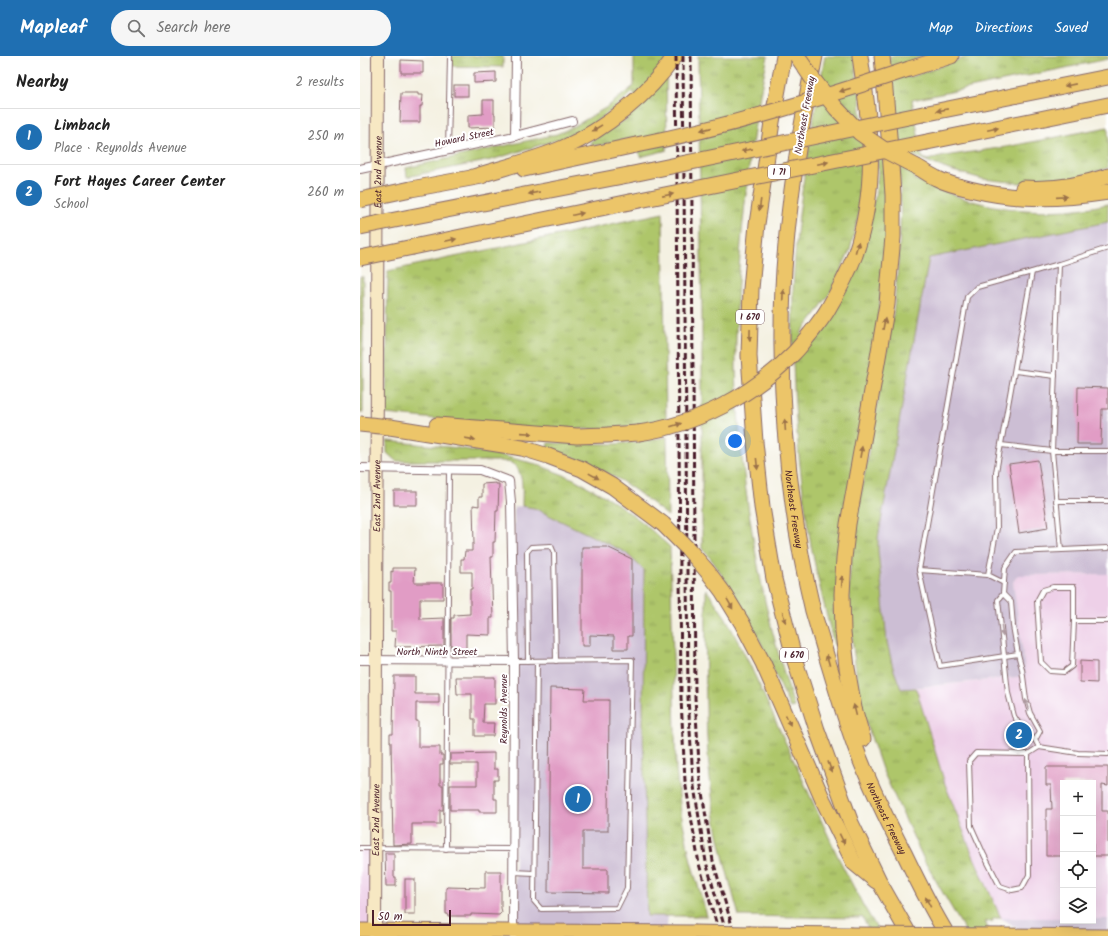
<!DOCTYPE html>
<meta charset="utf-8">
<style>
:root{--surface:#fff;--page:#f6f6f6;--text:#222;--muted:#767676;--line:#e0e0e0;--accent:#1f6fb2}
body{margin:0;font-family:Kalam,sans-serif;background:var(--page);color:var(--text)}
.controls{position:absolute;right:12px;bottom:12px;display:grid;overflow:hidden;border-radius:0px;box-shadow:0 4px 16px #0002}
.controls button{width:36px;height:36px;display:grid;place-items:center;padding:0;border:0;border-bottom:1px solid var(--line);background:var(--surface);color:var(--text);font:20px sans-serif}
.scale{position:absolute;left:12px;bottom:10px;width:79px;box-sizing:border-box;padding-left:4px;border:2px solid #4a1f2b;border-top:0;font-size:11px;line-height:14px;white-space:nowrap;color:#4a1f2b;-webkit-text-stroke:3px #fff;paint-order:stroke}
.you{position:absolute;left:375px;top:385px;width:14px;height:14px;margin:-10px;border:3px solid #fff;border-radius:50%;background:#1a73e8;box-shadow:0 0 0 6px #1a73e833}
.badge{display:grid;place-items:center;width:26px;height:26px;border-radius:50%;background:var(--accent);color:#fff;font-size:13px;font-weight:700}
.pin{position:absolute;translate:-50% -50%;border:2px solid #fff;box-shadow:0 1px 4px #0006}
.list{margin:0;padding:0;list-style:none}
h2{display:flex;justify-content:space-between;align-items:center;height:52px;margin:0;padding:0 16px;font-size:17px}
h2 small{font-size:13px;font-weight:400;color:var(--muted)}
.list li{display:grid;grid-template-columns:26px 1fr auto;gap:12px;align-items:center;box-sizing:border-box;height:56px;padding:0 16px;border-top:1px solid var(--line)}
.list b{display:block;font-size:15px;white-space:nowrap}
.list p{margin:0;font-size:13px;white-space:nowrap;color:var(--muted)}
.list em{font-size:13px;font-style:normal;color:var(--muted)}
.icon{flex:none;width:22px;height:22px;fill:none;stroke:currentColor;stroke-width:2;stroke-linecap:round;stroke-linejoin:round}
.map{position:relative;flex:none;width:748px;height:880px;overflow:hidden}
header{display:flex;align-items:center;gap:24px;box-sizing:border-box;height:56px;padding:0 20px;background:var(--accent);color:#fff}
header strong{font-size:19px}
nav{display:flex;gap:22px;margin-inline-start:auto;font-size:14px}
.search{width:280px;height:36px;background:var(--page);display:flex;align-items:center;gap:10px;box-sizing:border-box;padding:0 14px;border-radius:22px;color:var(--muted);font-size:15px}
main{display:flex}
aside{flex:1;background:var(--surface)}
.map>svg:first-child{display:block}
.built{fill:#eed0e8}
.industrial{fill:#ccbed4}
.grass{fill:url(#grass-tufts);stroke:#7c724b}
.building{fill:#e19cc5}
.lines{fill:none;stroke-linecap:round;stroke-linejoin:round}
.lane-casing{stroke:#86686b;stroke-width:6}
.street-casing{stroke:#86686b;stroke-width:10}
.secondary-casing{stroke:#86686b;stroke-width:14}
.primary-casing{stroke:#86686b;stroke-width:15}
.highway-casing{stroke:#86686b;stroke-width:17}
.lane{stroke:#fff;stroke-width:4}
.street{stroke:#fff;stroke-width:8}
.secondary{stroke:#f7e8c3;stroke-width:12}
.primary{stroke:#ecc569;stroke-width:13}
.highway{stroke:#ecc569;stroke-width:15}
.rail{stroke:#4a1f2b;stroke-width:3;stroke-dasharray:6 3;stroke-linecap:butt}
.primary-bridge-casing{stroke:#86686b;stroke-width:15;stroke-linecap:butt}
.highway-bridge-casing{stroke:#86686b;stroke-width:17;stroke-linecap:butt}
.primary-bridge{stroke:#ecc569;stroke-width:13}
.highway-bridge{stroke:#ecc569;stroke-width:15}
.oneway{fill:#9b724a}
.oneway2{fill:#ae9aa0}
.labels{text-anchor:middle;stroke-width:4;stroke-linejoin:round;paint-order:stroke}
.shield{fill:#fff;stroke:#80626b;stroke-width:1}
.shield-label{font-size:9px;font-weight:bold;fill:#4a1f2b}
.street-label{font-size:10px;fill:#4a1f2b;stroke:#fff}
</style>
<header>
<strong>Mapleaf</strong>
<div class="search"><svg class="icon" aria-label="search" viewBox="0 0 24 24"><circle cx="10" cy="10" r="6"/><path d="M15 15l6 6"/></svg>Search here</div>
<nav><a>Map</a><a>Directions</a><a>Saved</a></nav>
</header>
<main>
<aside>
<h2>Nearby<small>2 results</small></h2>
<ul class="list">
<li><span class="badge">1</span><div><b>Limbach</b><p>Place · Reynolds Avenue</p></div><em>250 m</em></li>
<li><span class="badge">2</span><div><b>Fort Hayes Career Center</b><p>School</p></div><em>260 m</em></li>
</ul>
</aside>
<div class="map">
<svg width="748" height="880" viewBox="0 0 748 880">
<defs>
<pattern id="grass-tufts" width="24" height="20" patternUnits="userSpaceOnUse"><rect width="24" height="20" fill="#aec66b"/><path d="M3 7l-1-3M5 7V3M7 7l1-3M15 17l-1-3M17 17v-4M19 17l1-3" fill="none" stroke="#90a058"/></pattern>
</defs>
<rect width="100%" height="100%" fill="#fff"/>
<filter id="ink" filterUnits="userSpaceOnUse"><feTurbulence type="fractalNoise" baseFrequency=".025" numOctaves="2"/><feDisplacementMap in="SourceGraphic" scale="8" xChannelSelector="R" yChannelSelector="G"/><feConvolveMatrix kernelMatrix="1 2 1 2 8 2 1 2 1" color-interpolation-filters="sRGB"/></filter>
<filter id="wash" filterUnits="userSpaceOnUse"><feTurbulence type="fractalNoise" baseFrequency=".012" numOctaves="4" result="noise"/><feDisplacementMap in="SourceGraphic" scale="16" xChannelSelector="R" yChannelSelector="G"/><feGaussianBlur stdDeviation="0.9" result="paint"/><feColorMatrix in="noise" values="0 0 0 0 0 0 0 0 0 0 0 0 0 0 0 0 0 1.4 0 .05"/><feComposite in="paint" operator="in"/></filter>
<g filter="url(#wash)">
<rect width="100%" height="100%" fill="#f4f1e2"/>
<g class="built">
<path d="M748,518v345h-15v-136h-30v135h-62l-29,-65 -27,-69 -29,-96 110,-12 -13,-94 5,-7z"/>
<path d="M0,793h13v80l-13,1z"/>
</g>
<g class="industrial">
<path d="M748,166v352l-90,1 -5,7 13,94 -125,13 -8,-21 -6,-26 -9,-91v-13l51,-280z"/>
<path d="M162,450l12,2 91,44 19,18 -1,157 4,189h21l-2,20h-151l-1,-429z"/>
<path d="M641,862h62v3h30v-2h15v17h-79z"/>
</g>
<g class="grass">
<path d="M92,0h51v11l-51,-1z"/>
<path d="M274,0h32l1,94 -27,7 -3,-20 -36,8h-9l-2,-2 1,-2 34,-21 11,-10 -2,-19 -18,16 -14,10 -18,12 -24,10 -69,21 -84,17 -1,-9 151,-34 16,-7 34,-20 27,-21z"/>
<path d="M338,0h70c-11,48 -18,98 -23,147 -6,55 -10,110 -9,165 2,79 13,157 29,233 8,36 19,71 29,106l-4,1c-19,-44 -38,-89 -66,-130 -7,-10 -13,-21 -22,-29v-233z"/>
<path d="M465,0h29l6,42 5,66 -4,41 -11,45 -19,41 -13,20 -17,22 9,6 9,-2 13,-21 43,-118 3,-24 -1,-38 8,32 2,74 -49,402 -4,1c-8,-33 -17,-67 -23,-100 -14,-82 -20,-167 -18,-250 2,-81 18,-160 32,-239z"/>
<path d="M529,0h36l-20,7 3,15 61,-22h139v3l-196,41 10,57 5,3 18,-4 61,-9 102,-20v41l-31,9 -28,4 -29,2 -37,-4 -34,-9 -35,-14v23c19,6 36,16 55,21 44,13 94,14 139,4v18l-179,36 -51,280v13l9,91 6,26 8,21 15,-1 29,96 27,69 29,65h-8v3l-8,1 7,14h-24l-43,-74 -43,-93 -17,-50 -7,-30 -5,-43 -4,-38v-23l2,-24 5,-39 37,-206c5,-45 9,-90 7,-135 -1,-42 -8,-83 -11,-125z"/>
<path d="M303,157l3,208 -52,8h-78l-150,-15 2,-143z"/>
<rect x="0" y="221" width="3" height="135"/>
<path d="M307,381l1,79 -33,-26 -15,-10 -28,-15 -45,-18 1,-4 67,1 20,-2z"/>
<path d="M27,385l71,7 45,8 33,8 38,15 36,20 31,22 29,26 6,222 5,44 10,49 16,54h-60l-4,-189 1,-157 -19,-18 -91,-44 -12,-2c0,-13 3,-36 -11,-43 -3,-1 -7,-1 -10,-2h-105l-9,-8z"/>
<path d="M346,533l20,29 24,47 89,194 25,48 18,29h-10l-10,-19 -3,1 -120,-2c-10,-37 -21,-74 -26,-112 -10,-71 -7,-144 -7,-215z"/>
</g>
<g id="blocks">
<g class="building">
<path d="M41,4l22,1v12h-22z"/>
<path d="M136,16v10l-22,1v-10z"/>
<rect x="94" y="29" width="14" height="11"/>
<path d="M41,37h17v2h5l-1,11h-2v16h-20z"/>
<path d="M123,44h11v14h1v13l-27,1v-13l15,-1z"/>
<path d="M718,331l30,1v21h-6l-1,35h-24z"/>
<path d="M678,404l10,68 -29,5 -10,-69z"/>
<path d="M136,427v1h3l-1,27h-2l-1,31h-2v15h-2l2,61h-3v17l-24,-1v16h-11v-4h-4v-28h3v-3l16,-1v-25h2v-17h-11v-13h3l1,-8h7v-7h2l-1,-39 6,1v-9h3v-13z"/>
<rect x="34" y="435" width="23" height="14"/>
<path d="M222,491h25l25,12v77h-4v13h-14v-13l-24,-1v11h-8z"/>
<path d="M33,512h22l-1,15h29v16h-23v20l24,-1v28l-49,1 1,-16h-5v-40h-2v-8h2v-12l2,1z"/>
<path d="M720,605l17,1v21l-17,-1z"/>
<path d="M34,620h21v18h24v9h-23v18h2v26h22v8h3v9h-3v21h3v25h-3v14h-28v20l-19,1 -2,-103h-1v-8h3z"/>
<path d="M96,621h39v27h-11l-1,19h11l-1,13h-18v-17h-3v-25h-15z"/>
<path d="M190,632l35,1 -1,11h25l-1,131h-25v38h25v24l-60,-1z"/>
<path d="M134,697v16h4v11h-4v19h3v13h-18v-2h-29v-25h27v-21h-27v-10z"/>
<path d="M686,711h62v19l-6,-1v26h6v45h-15v-73h-30v73h-17v-47h6l-1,-24h-5z"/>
<path d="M25,797h9v24h2v9h-10z"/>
<path d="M125,815h16v37l1,4 -3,3 -28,-1v2h-23v-2h-2v-26l1,-1 38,1z"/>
<rect x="45" y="823" width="10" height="35"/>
</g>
</g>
</g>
<g filter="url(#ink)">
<use href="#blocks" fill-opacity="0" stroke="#86686b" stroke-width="1"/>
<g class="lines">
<defs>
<g id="lane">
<path d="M88,94l2,-94"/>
<path d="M699,208l-7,187h56"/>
<path d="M655,315l40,5"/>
<path d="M641,389l51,6 9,99"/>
<path d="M696,445h52"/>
<path d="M559,514l69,5 16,8"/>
<path d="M628,519l9,-47 -1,-56 36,-200 27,-8 49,-16"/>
<path d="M693,531h21v34l-2,45 -8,6 -14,-1 -9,-9 -4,-61 6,-11z"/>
<path d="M643,538l8,8 2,24 5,28 4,15 4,30 4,14 10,18 -5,9"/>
<path d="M714,565h34"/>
<path d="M658,598l-78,12 -21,-96 48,-273 10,-10 55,-15"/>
<path d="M154,605l118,-1 -5,228 -10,20 -76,1 -7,-8 3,-240"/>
<path d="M168,605l-1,-109 4,-5 20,-1 3,7 2,108"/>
<path d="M679,691l-4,-7 -9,-5 -12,-19 -6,-23 -10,-93 5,-6 2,-26 11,-16 92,-4"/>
<path d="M668,698l-52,-1 -7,8 2,65 13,29 16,31 12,4 10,-2 7,-13 -1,-121 11,-7 39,6 30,1"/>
<path d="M0,792l153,1"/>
<path d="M86,793l3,-379"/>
<path d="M153,816l21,1"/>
</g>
<g id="street">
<path d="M155,80l1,-80"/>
<path d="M0,113l155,-33 57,-15"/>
<path d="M0,412l120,2 29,11 2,21 3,159 -1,274"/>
<path d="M0,604l154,1"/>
</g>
<g id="secondary">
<path id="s1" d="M15,880l3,-880"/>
</g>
<g id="primary">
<path d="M0,874l333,2"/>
<path d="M390,877l100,1"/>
<path d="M643,879l105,1"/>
</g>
<g id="highway">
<path d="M424,0l-12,66 -15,102 -6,65 -2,67 6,86 7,65 12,72 21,82 22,69 34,93 30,62 29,51"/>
<path id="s2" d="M455,0c-18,90 -33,181 -33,273 -1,94 9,190 31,282 4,14 9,29 13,44 9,30 18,61 29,91 14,38 32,74 50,109 13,27 27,55 43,81"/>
<path d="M549,13l42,-13"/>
<path d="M563,58l185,-37"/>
<path d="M567,86l181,-37"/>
<path d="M557,111c6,3 12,8 19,11 11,6 25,9 38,12 45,11 88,9 134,2"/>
<path d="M164,113l112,-24"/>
<path d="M113,121c29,-9 62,-17 90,-29 43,-19 85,-53 112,-92"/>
<path d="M663,132c29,2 58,-3 85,-12"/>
<path d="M51,133l71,-13"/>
<path d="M50,161l218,-42"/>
<path d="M53,191l217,-45"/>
<path d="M450,278c6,-8 13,-16 18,-25 10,-17 20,-36 27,-54 12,-36 17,-74 15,-111 -1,-30 -6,-59 -10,-88"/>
<path d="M77,369l140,11 30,-1 31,-2"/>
<path d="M30,371l132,21 26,8 34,13 30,17 51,38"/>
<path d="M348,516l15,20 19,31 21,40 60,137 31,63 22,18"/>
<path d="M503,683l-9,-31 -7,-40 -4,-36 -1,-38 2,-36 4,-34 29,-161 10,-59 2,-24 4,-43v-42l-4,-59 -7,-80"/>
</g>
</defs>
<use href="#lane" class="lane-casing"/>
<use href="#street" class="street-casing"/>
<use href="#secondary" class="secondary-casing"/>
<use href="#primary" class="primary-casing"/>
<use href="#highway" class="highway-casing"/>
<use href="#lane" class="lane"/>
<use href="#street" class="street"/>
<use href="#secondary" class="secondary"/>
<use href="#primary" class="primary"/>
<use href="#highway" class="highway"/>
<g class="rail">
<path d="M316,0l5,642 4,83 14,83 21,72"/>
<path d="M323,0l5,642 5,82 13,82 21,74"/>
<path d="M331,0l4,642 5,82 13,81 22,75"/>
</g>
<defs>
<g id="primary-bridge">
<path d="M333,876l57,1"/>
<path d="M490,878l153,1"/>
</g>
<g id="highway-bridge">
<path d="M437,0l15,22 24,30 24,25 26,18 31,16"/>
<path d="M276,89c93,-18 183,-46 273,-76"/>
<path d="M268,119l295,-61"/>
<path d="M0,144l51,-11"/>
<path d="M270,146l297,-60"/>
<path d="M0,171l50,-10"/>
<path d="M0,202l53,-11"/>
<path d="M0,368l30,3"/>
<path d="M278,377c59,-8 115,-38 156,-80 6,-6 11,-13 16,-19"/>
<path d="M303,468l25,25 20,23"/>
</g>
</defs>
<use href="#primary-bridge" class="primary-bridge-casing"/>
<use href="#highway-bridge" class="highway-bridge-casing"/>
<use href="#primary-bridge" class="primary-bridge"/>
<use href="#highway-bridge" class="highway-bridge"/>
</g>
<defs><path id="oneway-solid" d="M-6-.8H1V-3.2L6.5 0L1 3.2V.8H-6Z"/></defs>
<g class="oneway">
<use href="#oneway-solid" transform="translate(710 29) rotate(169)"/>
<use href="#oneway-solid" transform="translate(485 34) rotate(162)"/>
<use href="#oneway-solid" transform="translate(582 54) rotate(169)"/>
<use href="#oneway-solid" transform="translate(237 72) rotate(148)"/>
<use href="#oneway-solid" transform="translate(346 73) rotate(167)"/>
<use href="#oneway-solid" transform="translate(633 73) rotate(-12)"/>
<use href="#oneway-solid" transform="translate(387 94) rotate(169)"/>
<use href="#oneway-solid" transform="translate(463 107) rotate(-12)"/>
<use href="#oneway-solid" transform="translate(174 137) rotate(169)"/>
<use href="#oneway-solid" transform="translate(308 139) rotate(-11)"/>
<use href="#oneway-solid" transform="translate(702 141) rotate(-4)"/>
<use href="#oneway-solid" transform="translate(400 149) rotate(98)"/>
<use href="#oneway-solid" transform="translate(218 158) rotate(-12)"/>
<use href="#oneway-solid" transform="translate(91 184) rotate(-12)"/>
<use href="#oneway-solid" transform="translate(497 191) rotate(-74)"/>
<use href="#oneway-solid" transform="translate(423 239) rotate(-87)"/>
<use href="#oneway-solid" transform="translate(524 268) rotate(-80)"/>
<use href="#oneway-solid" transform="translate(390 279) rotate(91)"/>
<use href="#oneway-solid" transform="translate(316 369) rotate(-18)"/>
<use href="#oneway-solid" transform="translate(425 369) rotate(-94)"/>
<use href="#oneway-solid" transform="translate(167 377) rotate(4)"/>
<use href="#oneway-solid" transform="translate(110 383) rotate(9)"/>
<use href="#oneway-solid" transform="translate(501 396) rotate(-80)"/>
<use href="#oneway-solid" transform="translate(397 408) rotate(84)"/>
<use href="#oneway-solid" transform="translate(234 420) rotate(29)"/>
<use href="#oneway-solid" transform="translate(482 525) rotate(-87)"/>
<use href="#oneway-solid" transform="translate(370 548) rotate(60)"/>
<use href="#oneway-solid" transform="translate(424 561) rotate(75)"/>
<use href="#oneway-solid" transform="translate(468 604) rotate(-106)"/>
<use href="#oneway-solid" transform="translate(495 654) rotate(-104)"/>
<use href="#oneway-solid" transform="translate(428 664) rotate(66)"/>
<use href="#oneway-solid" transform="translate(470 711) rotate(70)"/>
<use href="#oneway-solid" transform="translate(482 783) rotate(64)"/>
<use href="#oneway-solid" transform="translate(568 846) rotate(-117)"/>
</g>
<g class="oneway2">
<use href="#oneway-solid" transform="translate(642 575) rotate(84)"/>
<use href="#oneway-solid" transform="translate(667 649) rotate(-106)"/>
</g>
</g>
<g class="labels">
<g class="shield">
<rect x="408" y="109" width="22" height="14" rx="3"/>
<rect x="376" y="254" width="28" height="14" rx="3"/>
<rect x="420" y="592" width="28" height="14" rx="3"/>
</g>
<g class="shield-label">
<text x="419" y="119">I 71</text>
<text x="390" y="264">I 670</text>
<text x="434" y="602">I 670</text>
</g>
<g class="street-label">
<text transform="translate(444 59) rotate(-80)" y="4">Northeast Freeway</text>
<text transform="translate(104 81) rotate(-12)" y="4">Howard Street</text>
<text dy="4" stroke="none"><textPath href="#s1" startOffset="764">East 2nd Avenue</textPath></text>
<text dy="4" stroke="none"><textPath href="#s1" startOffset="440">East 2nd Avenue</textPath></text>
<text dy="4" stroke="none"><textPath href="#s2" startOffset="456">Northeast Freeway</textPath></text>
<text x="77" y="599">North Ninth Street</text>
<text transform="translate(143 653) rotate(-90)" y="4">Reynolds Avenue</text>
<text dy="4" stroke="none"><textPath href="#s2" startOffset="780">Northeast Freeway</textPath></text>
<text dy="4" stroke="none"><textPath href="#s1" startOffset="116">East 2nd Avenue</textPath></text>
</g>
</g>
</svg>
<div class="controls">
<button>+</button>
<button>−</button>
<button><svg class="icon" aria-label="locate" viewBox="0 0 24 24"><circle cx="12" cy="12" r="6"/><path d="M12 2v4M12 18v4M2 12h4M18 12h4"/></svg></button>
<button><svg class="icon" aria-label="layers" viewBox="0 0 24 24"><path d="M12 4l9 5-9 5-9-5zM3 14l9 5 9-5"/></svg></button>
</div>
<div class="scale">50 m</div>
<div class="you"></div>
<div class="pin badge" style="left:218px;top:743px">1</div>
<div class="pin badge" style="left:659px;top:679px">2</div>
</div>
</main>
